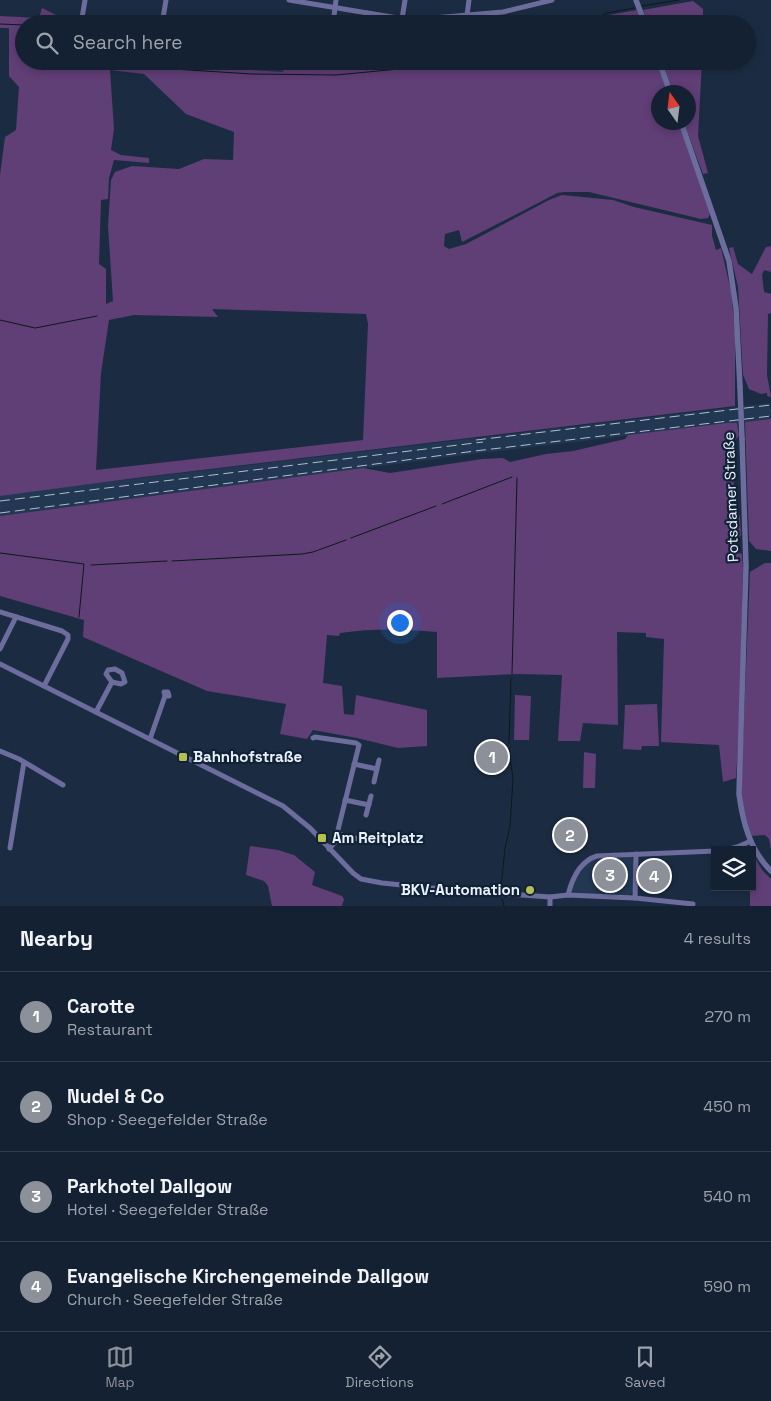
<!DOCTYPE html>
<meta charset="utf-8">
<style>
:root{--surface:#142132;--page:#212e3e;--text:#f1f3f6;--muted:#9da3ac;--line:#333e4d;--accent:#8c9099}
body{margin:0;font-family:"Space Grotesk",sans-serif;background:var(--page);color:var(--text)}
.controls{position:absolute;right:15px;bottom:15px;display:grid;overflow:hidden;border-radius:0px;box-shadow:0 2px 8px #0003}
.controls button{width:45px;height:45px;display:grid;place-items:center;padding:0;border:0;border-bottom:1px solid var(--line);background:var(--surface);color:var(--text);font:25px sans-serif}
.compass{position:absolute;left:651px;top:85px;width:45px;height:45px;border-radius:50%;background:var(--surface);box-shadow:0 2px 8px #0003;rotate:346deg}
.you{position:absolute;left:399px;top:622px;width:18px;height:18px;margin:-12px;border:4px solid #fff;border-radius:50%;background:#1a73e8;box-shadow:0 0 0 8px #1a73e833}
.badge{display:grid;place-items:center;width:32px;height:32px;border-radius:50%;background:var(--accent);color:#fff;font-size:16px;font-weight:700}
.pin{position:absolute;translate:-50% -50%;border:2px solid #fff;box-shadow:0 1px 5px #0006}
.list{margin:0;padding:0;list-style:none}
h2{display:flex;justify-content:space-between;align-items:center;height:65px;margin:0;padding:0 20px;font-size:21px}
h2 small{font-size:16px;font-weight:400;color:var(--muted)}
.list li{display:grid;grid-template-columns:32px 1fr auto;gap:15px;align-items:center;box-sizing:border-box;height:90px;padding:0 20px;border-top:1px solid var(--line)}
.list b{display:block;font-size:19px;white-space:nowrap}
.list p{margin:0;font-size:16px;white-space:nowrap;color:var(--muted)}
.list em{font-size:16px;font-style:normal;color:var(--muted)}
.icon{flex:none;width:28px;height:28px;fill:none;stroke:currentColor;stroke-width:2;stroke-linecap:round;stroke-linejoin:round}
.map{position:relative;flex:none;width:771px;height:906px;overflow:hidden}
.search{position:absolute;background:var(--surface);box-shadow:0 2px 8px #0003;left:15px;right:15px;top:15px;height:55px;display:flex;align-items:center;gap:12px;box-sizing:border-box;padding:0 18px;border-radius:28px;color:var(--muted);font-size:19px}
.sheet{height:425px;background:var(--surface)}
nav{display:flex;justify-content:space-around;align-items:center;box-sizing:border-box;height:70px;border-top:1px solid var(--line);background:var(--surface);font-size:14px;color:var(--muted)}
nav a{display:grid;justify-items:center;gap:2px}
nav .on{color:var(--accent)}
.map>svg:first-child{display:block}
.built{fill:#213752}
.green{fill:#603e76;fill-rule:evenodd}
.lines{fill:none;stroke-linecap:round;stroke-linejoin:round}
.stream{stroke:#0a1a1a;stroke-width:1}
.minor{stroke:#6c6d9d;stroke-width:5}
.tertiary{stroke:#6c6d9d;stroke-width:5.5}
.rail{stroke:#b2becc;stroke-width:1;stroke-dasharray:10 5;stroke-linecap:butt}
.tertiary-bridge{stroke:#6c6d9d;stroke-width:5.5}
.poi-dot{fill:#b4c24a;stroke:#112237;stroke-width:2}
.labels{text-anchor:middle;stroke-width:4.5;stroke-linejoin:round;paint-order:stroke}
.street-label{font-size:15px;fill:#e9f2fe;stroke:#112237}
.poi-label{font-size:15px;font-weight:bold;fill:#e9f2fe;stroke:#112237;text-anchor:start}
</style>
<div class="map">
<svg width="771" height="906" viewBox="0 0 771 906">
<rect width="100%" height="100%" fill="#1b2c42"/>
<g class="built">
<path d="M217,61h68l-2,11 -67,-4z"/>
<path d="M771,403v16l-299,35 -472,62v-20l5,-2z"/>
<path d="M632,857l1,3v31l-3,4 -4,2 -48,-3 -7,-2 1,-8 15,-21 5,-4z"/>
</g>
<g class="green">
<path d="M693,1l10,8v15h-55l-5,-14z"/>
<path d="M42,8l32,16h-50v11l-6,-3 1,6 5,-2v25h131l17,3 2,-3h43v7l66,4 2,-11c39,3 77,0 116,0l-1,6 30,-4v-2h226l12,31h-10v30l21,1 31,91 -2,4 -7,1 -112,-27h-25l-7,1 -13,7 -82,42 -3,-12 -14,4 -1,12 5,3 17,-5 83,-44 13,-5 51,5 21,7 78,18v11l4,14 5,-2 10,43 4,42v73l-592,71 -143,19v-321l5,-38 11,-7 3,-43 -10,-11v-48h-9v-12l39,2zM110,70l34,4 42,40 48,18 -1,28 -29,-1 -25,10 -47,-3 -17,6 -4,8 -3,46 5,75 -7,3v-35l-7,-5 2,-64 7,-1 1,-21 5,-18 35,3v-5l-28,-3 -10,-5 3,-21zM212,309l154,5 2,10 -5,116 -267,30 5,-97 8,-53 25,-5 84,2z"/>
<path d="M637,10l5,14h-51l18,-9z"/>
<path d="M662,61h40l-4,75 10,37 -5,1 -19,-51 4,-1v-30h-15z"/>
<path d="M771,246v26l-7,-2 -2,5 2,17 7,2v19l-3,1 -1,61 4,22 -4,-1v-3l-6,1 -12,-5 -6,-14 -5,-88 -9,-39 4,-1 5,17 14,10 14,-27z"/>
<path d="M771,419v132l-15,-2 -7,-8 -4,-119z"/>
<path d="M727,423h10l2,13 -9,9 6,63 4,9 1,19 -8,3 5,14 4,1 1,15 -3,139 -4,70 -13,4 -4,-37 -58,-3 3,-103 -18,-2v-4l-29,-1 1,93 -35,-2 -3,18h-22l4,-66 -45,-1 -80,4v-46c-34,-3 -63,-4 -97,1l-1,3 -12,-1 -4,48 19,3 2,28 10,1 2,-20 71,15v36l-29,2 -41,-10 -44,-8 -6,9 -27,-5 6,-30 -79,-13 -124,-54 1,-17 -84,-24v-80l363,-48 27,5 92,-14 21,-1 7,4 36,-8 27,-3 52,-12 3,-4z"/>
<path d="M765,563h6v287l-2,-11 -4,-4 -14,1 -8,-31 -2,-17 9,-216z"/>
<path d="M515,695l16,1 -2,44h-15z"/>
<path d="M657,704l2,42h-17l-1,4 -18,-1 2,-44z"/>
<path d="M584,752l12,2 -1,34h-12z"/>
<path d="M250,846l28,4 16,5 21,17 -3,13 30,11 2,3 -2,7h-70l-4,-20 -4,-5 -18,-6z"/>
<path d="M752,852l10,18 9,9v27h-21v-19h2z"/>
</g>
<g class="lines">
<g class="stream">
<path d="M642,6l37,-6"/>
<path d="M0,24l24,1"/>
<path d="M585,24l22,-11 27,-5"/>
<path d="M127,61l46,8 79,5 84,1 147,-14"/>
<path d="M0,320l35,8 62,-12"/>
<path d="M442,504l70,-27"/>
<path d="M351,538l85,-32"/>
<path d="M0,553l84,11 -5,53"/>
<path d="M172,561l130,-7 11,-2 33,-12"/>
<path d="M91,565l76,-4"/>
<path d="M512,674l5,-196"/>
<path d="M509,743l2,-64"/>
<path d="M501,888l4,-40 5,-22 3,-47 -4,-30"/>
<path d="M502,899l2,7"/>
</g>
<g class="minor">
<path d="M289,0l121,20 93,-8 49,-12"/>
<path d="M467,15l2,-15"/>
<path d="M402,19l3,-19"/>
<path d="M81,24l4,-24"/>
<path d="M162,24l4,-24"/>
<path d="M333,24l3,-24"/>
<path d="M326,66l1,-5"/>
<path d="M0,612l62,19 6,4v4l-24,47"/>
<path d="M0,649l16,-32"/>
<path d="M0,664l283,142 27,22 43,45 8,6 21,4 70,7 98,7 18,-2 67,3 58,6"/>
<path d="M96,712l16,-30 9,2 4,-2 -3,-9 -7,-4 -7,1 -2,4 6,8"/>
<path d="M313,738l2,-1 41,6 3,2 -24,97 -6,7"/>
<path d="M150,739l15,-43h4l-1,-4h-4l1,4"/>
<path d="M0,751l19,8 44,26"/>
<path d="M354,764l23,5"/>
<path d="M374,782l5,-22"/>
<path d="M345,800l24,5"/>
<path d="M366,815l5,-19"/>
<path d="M337,834l26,6"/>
<path d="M10,848l14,-86"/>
<path d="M726,850l11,-3 14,-6"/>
<path d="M568,895c4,-16 12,-34 29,-39l118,-5"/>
<path d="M635,898l1,-44"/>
<path d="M550,906v-9"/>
</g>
<g class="tertiary">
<path d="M636,0l9,24"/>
<path d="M659,61l11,31"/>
<path d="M681,122l48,139 7,47 4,79"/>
<path d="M742,439l4,127 -7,228c4,29 11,56 32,77"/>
</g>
<g class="rail">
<path d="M476,440l295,-35"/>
<path d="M0,501l483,-59"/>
<path d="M0,513l475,-62 296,-35"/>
</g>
<path class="tertiary-bridge" d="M740,387l2,52"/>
</g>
<g class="poi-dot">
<rect x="178" y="752" width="10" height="10" rx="2.5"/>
<rect x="317" y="833" width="10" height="10" rx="2.5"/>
<circle cx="530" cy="890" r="5"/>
</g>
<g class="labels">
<g class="street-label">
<text transform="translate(731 497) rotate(-92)" y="5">Potsdamer Straße</text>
</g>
<g class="poi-label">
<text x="193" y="762">Bahnhofstraße</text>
<text x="332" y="843">Am Reitplatz</text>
<text x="520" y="895" text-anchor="end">BKV-Automation</text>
</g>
</g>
</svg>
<div class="controls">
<button><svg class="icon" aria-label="layers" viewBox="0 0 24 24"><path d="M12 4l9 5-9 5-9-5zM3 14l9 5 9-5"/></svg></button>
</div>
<svg class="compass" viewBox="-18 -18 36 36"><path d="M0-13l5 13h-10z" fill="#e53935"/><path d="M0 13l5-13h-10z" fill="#9da3ac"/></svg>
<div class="you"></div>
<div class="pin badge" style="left:492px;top:757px">1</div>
<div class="pin badge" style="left:570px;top:835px">2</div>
<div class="pin badge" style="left:610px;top:875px">3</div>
<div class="pin badge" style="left:654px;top:876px">4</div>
<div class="search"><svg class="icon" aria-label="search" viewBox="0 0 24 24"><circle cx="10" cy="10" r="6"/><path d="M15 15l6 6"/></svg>Search here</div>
</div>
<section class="sheet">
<h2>Nearby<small>4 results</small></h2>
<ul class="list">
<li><span class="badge">1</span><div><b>Carotte</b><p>Restaurant</p></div><em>270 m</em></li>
<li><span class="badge">2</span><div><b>Nudel &amp; Co</b><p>Shop · Seegefelder Straße</p></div><em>450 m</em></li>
<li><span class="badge">3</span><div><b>Parkhotel Dallgow</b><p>Hotel · Seegefelder Straße</p></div><em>540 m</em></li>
<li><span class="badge">4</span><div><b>Evangelische Kirchengemeinde Dallgow</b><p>Church · Seegefelder Straße</p></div><em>590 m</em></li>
</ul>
</section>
<nav>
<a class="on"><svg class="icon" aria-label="map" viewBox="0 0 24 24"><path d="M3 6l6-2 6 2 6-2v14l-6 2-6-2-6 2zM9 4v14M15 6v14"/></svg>Map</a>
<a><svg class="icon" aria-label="directions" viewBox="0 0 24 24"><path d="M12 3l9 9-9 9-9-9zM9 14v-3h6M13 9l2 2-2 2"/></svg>Directions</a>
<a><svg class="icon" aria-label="saved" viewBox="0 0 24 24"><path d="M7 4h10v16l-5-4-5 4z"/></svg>Saved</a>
</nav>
